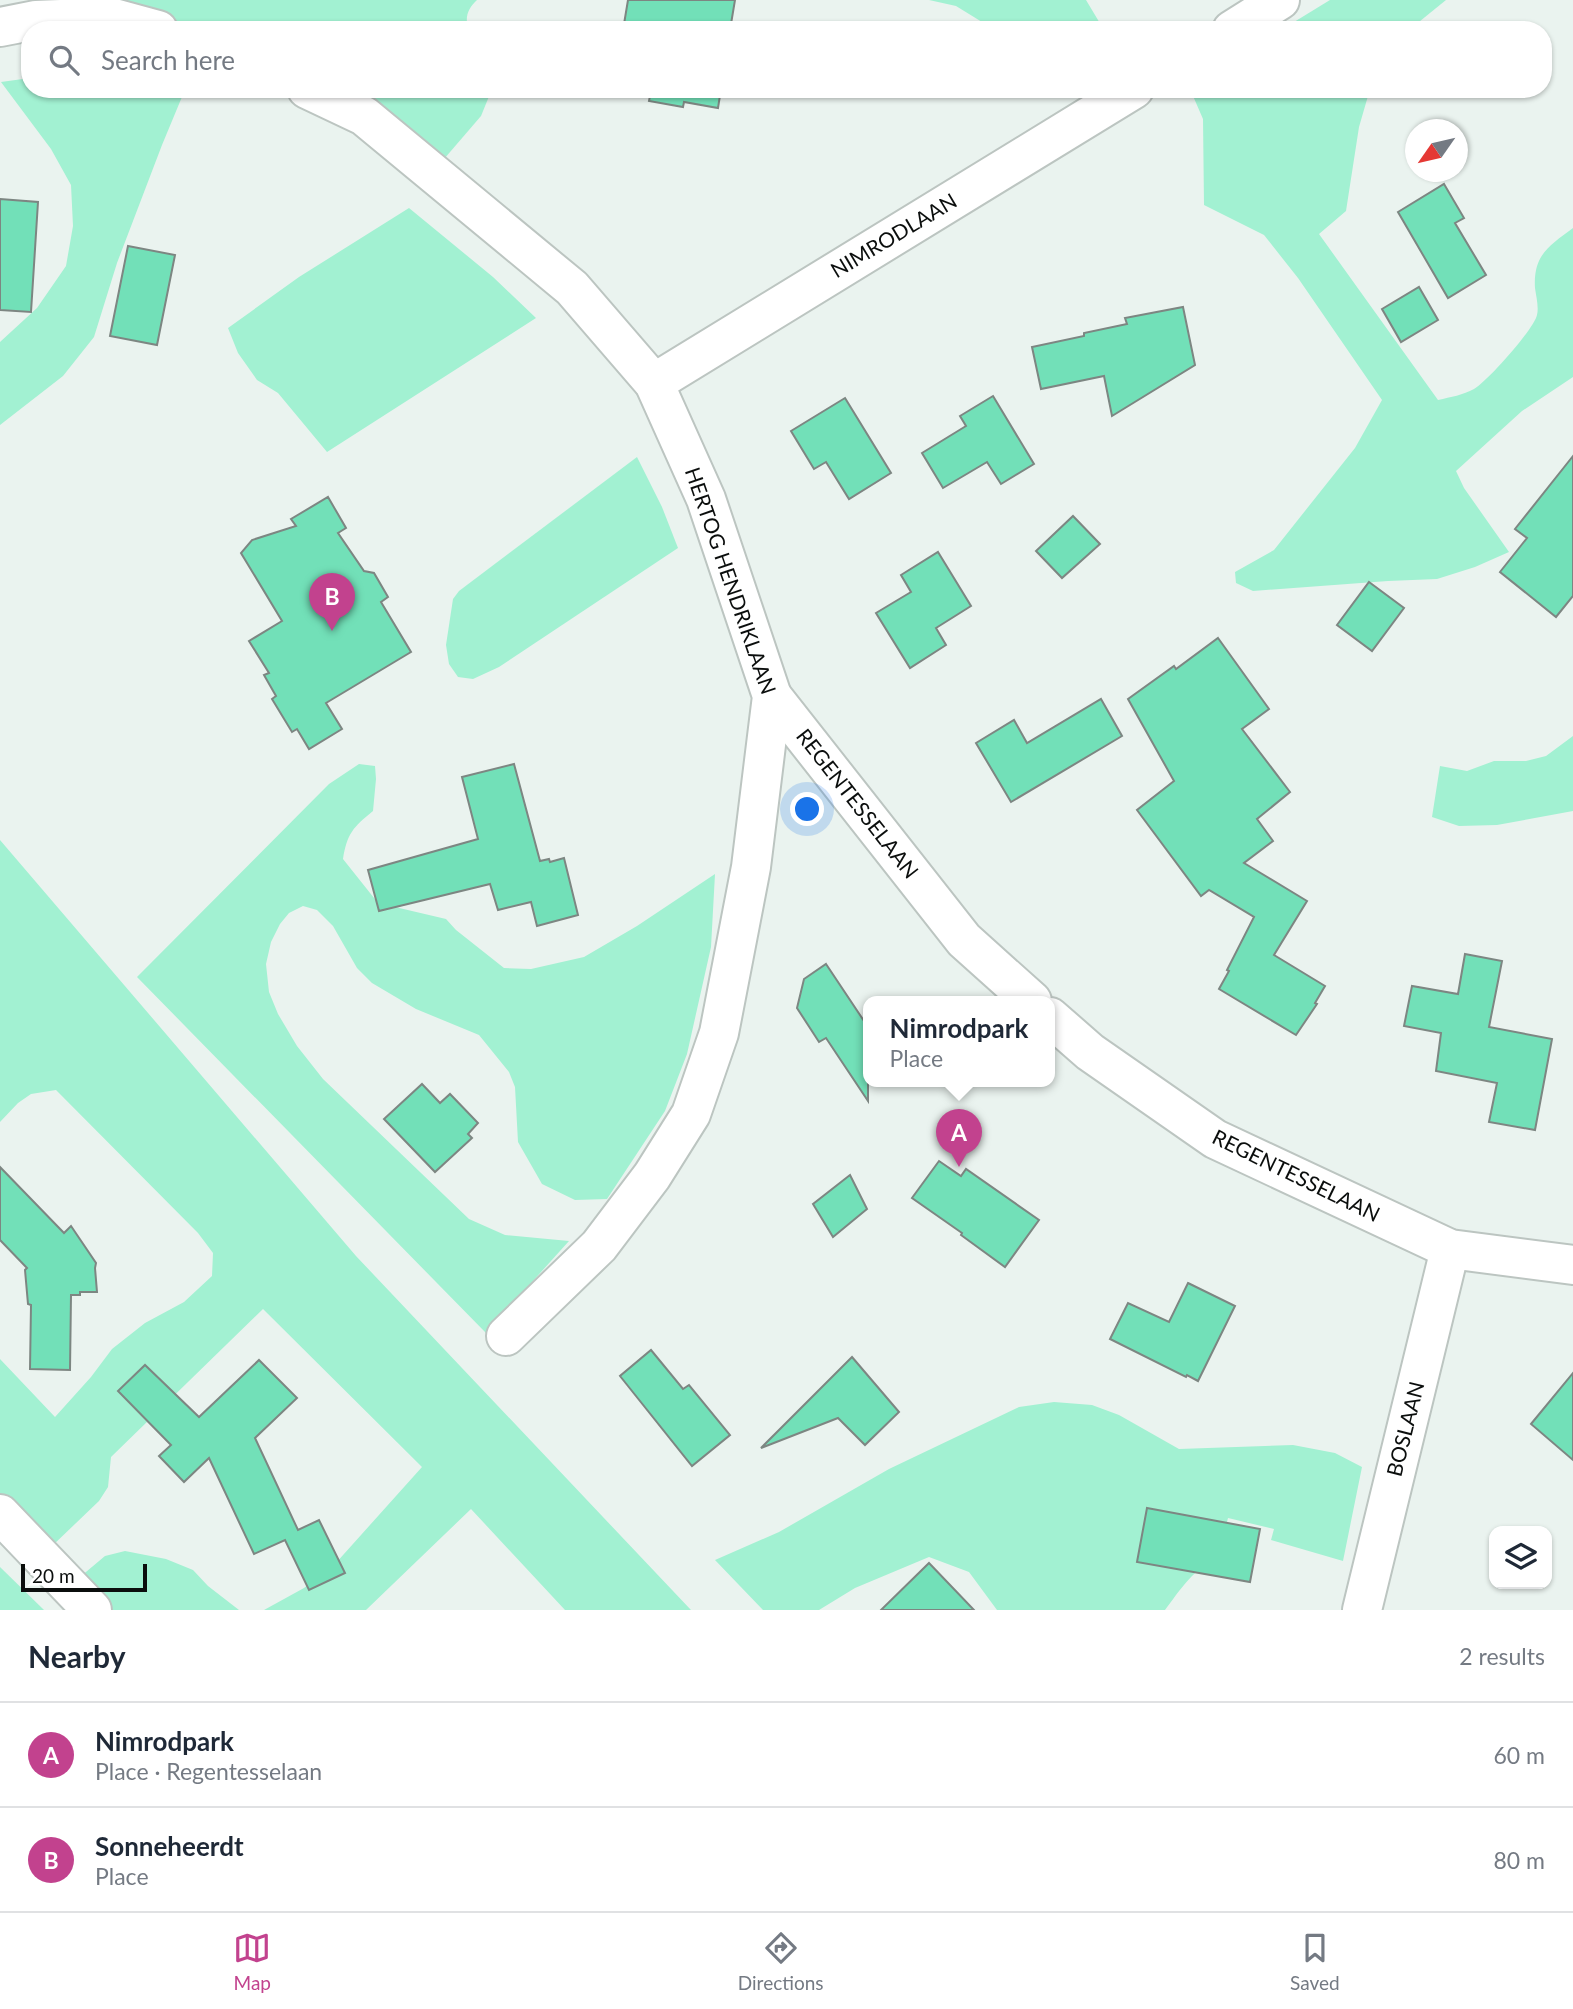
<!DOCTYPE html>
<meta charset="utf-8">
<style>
:root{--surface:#fff;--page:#f2f2f3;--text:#1f2937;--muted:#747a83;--line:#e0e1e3;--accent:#c2428e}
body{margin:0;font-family:Lato,sans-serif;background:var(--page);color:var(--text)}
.controls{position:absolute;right:21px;bottom:21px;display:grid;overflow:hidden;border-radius:14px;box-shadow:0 2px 5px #0004}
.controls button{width:63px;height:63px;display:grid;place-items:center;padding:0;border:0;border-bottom:2px solid var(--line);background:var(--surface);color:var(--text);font:35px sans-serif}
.compass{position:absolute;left:1405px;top:119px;width:63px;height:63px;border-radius:50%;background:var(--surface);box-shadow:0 2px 5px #0004;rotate:236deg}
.scale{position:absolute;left:21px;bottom:18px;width:126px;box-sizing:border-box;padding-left:7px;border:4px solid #0b0e0d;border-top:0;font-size:19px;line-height:24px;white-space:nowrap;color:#0b0e0d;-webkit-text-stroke:5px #fff;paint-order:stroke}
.you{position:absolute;left:808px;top:810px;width:24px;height:24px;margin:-18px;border:5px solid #fff;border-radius:50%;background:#1a73e8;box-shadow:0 0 0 10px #1a73e833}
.badge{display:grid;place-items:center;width:46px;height:46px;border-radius:50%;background:var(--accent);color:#fff;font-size:23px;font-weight:700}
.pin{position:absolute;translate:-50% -58px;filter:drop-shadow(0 2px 4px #0008)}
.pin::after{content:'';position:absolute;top:37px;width:24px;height:21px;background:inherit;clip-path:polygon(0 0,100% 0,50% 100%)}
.popup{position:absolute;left:863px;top:996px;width:192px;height:91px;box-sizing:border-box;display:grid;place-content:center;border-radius:14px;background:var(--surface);filter:drop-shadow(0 2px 5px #0005);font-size:23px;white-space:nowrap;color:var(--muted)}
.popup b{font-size:26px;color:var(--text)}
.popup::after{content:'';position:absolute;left:50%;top:100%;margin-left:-14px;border:14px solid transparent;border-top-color:var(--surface)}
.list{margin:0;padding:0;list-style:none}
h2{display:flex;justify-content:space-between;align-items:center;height:91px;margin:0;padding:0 28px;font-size:30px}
h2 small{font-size:23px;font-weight:400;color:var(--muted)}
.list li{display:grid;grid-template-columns:46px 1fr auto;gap:21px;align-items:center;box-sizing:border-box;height:105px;padding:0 28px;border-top:2px solid var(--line)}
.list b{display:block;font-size:26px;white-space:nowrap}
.list p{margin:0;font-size:23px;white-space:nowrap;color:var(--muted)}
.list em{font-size:23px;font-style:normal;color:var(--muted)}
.icon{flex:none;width:38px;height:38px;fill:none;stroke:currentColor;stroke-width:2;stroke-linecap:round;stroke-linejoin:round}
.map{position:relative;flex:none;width:1573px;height:1610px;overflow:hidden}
.search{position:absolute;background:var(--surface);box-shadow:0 2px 5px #0004;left:21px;right:21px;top:21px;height:77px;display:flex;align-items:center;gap:18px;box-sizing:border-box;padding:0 24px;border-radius:28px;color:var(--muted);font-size:26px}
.sheet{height:301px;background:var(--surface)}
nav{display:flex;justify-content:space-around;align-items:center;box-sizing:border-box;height:98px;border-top:2px solid var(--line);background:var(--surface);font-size:19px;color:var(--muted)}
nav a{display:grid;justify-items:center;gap:4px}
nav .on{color:var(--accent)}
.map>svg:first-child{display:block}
.green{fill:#a2f1d2}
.building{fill:#72e0b8;stroke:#7d8682;stroke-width:2}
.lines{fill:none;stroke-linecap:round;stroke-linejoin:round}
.minor-casing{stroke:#bcc5c1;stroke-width:42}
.minor{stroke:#fff;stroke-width:38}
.labels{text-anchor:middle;stroke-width:5;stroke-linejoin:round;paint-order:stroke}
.street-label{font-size:21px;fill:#0b0e0d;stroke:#fff}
</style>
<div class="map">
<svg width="1573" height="1610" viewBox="0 0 1573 1610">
<rect width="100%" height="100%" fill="#eaf3ef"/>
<g class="green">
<path d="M84,0h393c-9,8 -13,18 -8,30h-276l-13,-6z"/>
<path d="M929,0h157l18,30h-109l-39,-24z"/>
<path d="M1330,0h116l-37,30h-128z"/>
<path d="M30,78v11h147l7,3 -22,53 -45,118 -23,74 -31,39 -63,49v-83l37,-34 29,-42 7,-40 -2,-41 -20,-36 -50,-67z"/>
<path d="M323,89h169l-11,27 -43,50z"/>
<path d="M1190,89h180l-11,38 -13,84 -27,23 119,166c13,-3 25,-5 36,-11 13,-7 60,-60 63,-74 2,-8 -1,-19 -2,-27 -2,-33 14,-42 38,-60v149l-51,34 -66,60 8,17 45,64 -34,15 -38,12 -49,2 -135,10 -17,-8 -1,-11 39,-22 81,-102 27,-48 -84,-122 -34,-43 -60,-30 -1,-86z"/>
<path d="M409,208l84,69 43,41 -209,134 -49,-59 -21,-13 -19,-27 -10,-25 71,-51z"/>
<path d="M637,457l25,50 16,41 -179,119 -26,12 -15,-2 -9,-13 -3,-19 7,-46 6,-8z"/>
<path d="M1573,736v75l-76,14 -38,1 -27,-9 8,-51 27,5 27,-10h32l20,-5z"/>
<path d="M359,764l16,2 1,13 -3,32c-20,16 -26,23 -30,48l35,44 68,16 10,11 48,38 27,1 53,-12 53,-31 78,-52 -4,73 -24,107 -22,57 -58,88 -32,1 -33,-16 -24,-42 -3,-55 -6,-15 -30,-37 -63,-26 -44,-26 -15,-15 -24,-42 -16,-16 -14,-4 -14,7 -9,11 -9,18 -5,22 3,28 9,22 19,32 26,33 146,140 36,16 64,6 -83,92 -349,-356 192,-193z"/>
<path d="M0,840l356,416 335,354h-126l-94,-101 -105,101h-102l40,-22 31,-24 87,-97 -159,-158 -152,148 -3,30 -9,14 -48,46 -51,-53v-135l55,58 36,-40 21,-28 33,-26 39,-21 28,-26 1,-23 -15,-20 -142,-143 -25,4 -13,9 -18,19z"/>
<path d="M1054,1402l38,3 27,10 60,34 114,-4 42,8 27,14 -19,94 -72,-21 3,-11 -46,-11 -10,40c-24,10 -38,32 -53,52h-168l-28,-38 -40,-15 -74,31 -36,22h-56l-48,-50 64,-28 110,-63 130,-62z"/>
<path d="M125,1551l41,8 27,11 15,16 31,24h-127l-32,-33 25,-21z"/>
<path d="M0,1567l44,43h-44z"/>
</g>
<g class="building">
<path d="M628,0h107l-5,30h-107z"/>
<path d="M614,89h107l-3,19 -34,-6 -1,5 -34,-6 1,-5z"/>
<path d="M1444,184l20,34 -9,5 31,52 -38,23 -50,-86z"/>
<path d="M0,199l38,3 -7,110 -31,-2z"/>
<path d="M128,246l47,9 -18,90 -47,-9z"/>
<path d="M1419,287l19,33 -37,22 -19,-33z"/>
<path d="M1183,307l12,58 -83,51 -8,-40 -63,13 -9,-42 52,-11v-3l43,-9 -2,-6z"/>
<path d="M993,396l41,68 -33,20 -14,-22 -44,26 -21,-35 44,-27 -6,-10z"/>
<path d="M845,398l46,75 -42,26 -23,-37 -12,7 -23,-38z"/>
<path d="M1573,456v140l-17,21 -56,-45 27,-34 -12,-9z"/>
<path d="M328,497l18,31 -8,5 26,38 10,2 14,24 -7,5 30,50 -85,51 16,26 -33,20 -12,-20 -5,3 -20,-33 4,-3 -12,-21 5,-2 -20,-32 33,-20 -41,-68 11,-13 44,-14 -5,-7z"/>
<path d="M1073,516l27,28 -38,34 -26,-27z"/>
<path d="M938,552l33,54 -35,22 10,17 -36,23 -34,-55 35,-21 -10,-17z"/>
<path d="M1369,582l35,26 -32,43 -35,-26z"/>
<path d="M1218,638l51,71 -27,20 48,63 -33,27 16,22 -29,22 63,38 -33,54 51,31 -10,17 2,1 -21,31 -77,-46 10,-18 -2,-1 27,-53 -45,-27 -8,6 -64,-86 37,-29 -46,-82 46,-33 2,3z"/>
<path d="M1101,699l21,37 -111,66 -35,-59 38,-23 13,23z"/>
<path d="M514,764l26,97 9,-2 1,3 14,-4 14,57 -41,11 -6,-24 -33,8 -8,-26 -111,27 -11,-41 110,-31 -16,-62z"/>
<path d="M1465,954l37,7 -13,66 63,12 -17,91 -46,-8 8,-39 -61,-12 5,-38 -37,-7 8,-40 46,8z"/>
<path d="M826,964l42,63v74l-42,-63 -7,4 -22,-34 7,-29z"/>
<path d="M422,1084l18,19 10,-9 28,29 -10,11 4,4 -37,34 -51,-53z"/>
<path d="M939,1161l22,15 5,-7 73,51 -34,47 -44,-32 1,-2 -50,-35z"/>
<path d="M0,1167l64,66 7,-7 25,37 -1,5 2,24h-17v3h-9l-1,75 -40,-1 1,-64 -3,-1 -3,-34 2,-2 -27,-28z"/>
<path d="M850,1175l17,34 -34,28 -20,-33z"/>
<path d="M1188,1283l47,23 -37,75 -11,-6 -1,2 -76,-38 18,-36 41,19z"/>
<path d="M651,1350l32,39 6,-4 41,50 -38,31 -72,-90z"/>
<path d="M852,1357l47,55 -34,33 -27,-27 -77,30z"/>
<path d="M259,1360l38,38 -42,40 43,92 21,-10 26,53 -36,17 -24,-50 -31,14 -45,-96 -25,24 -25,-26 12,-11 -53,-54 27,-26 54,52z"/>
<path d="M1573,1373v87l-42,-36z"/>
<path d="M1147,1508l113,21 -10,53 -113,-20z"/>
<path d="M929,1563l45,47h-93z"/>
</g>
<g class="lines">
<defs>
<g id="minor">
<path d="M0,27l36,-7 74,-3 48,13"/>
<path d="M1232,30l48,-30"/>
<path d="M307,89l57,27 208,172 82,95 52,116 66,197 -21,171 -32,166 -28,81 -39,62 -53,70 -93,90"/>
<path d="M654,383l480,-294"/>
<path d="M772,696l192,244 68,61"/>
<path d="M1050,1017l40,35 125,87 235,110 123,16"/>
<path d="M0,1514l92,96"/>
<path d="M1362,1610l88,-361"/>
</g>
</defs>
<use href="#minor" class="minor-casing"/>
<use href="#minor" class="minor"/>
</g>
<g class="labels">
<g class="street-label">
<text transform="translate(894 236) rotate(-31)" y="7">NIMRODLAAN</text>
<text transform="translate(730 581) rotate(71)" y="7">HERTOG HENDRIKLAAN</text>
<text transform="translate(857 804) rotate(52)" y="7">REGENTESSELAAN</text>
<text transform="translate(1296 1176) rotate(26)" y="7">REGENTESSELAAN</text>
<text transform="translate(1406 1429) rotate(-76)" y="7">BOSLAAN</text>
</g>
</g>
</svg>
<div class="controls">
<button><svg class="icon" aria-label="layers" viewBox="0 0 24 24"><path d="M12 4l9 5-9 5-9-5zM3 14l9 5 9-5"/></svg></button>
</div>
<svg class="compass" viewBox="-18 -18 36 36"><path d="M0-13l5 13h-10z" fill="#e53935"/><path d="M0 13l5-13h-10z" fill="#747a83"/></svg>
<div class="scale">20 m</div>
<div class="you"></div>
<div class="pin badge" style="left:959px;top:1167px">A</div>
<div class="popup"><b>Nimrodpark</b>Place</div>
<div class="pin badge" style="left:332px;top:631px">B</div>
<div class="search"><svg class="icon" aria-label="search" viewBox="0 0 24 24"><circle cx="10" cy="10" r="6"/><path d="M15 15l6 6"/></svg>Search here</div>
</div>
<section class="sheet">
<h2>Nearby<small>2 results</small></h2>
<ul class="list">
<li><span class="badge">A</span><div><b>Nimrodpark</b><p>Place · Regentesselaan</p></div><em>60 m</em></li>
<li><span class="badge">B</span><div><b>Sonneheerdt</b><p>Place</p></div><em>80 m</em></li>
</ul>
</section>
<nav>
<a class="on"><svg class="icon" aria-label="map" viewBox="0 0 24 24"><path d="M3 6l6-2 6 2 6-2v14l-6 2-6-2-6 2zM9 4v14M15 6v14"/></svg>Map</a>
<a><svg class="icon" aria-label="directions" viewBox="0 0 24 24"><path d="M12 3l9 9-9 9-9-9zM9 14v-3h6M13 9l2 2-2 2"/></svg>Directions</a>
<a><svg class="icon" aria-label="saved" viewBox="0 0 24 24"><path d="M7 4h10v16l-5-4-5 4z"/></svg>Saved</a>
</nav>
